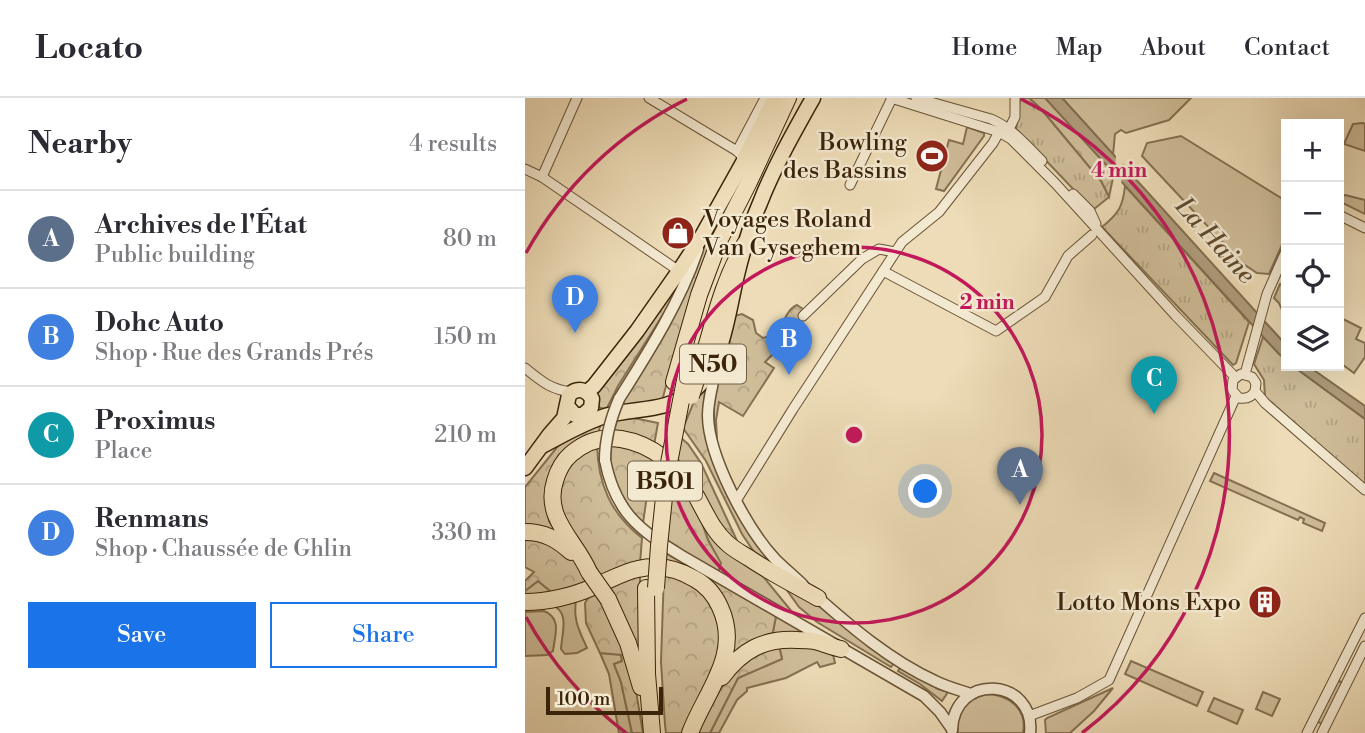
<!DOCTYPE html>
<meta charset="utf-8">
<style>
:root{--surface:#fff;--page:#f7f7f7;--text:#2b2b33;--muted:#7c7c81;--line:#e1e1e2;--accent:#1a73e8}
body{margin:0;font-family:"Libre Bodoni",serif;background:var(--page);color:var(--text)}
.controls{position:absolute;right:21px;top:21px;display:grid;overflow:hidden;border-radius:0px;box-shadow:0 7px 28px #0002}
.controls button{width:63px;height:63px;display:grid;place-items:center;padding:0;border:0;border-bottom:2px solid var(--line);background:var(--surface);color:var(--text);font:35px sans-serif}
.scale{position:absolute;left:21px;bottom:18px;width:117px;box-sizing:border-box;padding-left:7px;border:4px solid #3b2409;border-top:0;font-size:19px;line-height:24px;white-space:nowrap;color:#3b2409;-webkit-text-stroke:5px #f3e8d0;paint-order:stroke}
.you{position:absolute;left:401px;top:394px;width:24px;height:24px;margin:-18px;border:5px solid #fff;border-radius:50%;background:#1a73e8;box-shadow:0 0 0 10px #1a73e833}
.badge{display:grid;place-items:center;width:46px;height:46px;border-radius:50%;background:var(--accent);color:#fff;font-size:23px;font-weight:700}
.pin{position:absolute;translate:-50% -58px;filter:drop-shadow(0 2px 4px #0008)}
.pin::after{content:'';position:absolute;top:37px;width:24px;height:21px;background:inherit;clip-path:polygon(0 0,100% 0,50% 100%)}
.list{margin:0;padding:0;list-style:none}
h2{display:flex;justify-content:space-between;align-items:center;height:91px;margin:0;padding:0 28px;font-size:30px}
h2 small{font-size:23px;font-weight:400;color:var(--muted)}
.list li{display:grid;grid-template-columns:46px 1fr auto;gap:21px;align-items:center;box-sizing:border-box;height:98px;padding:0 28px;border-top:2px solid var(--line)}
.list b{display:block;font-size:26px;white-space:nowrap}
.list p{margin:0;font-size:23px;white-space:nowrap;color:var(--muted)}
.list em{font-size:23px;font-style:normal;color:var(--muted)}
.actions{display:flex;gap:14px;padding:21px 28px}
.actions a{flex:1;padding:16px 0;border:2px solid var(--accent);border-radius:0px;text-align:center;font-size:24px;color:var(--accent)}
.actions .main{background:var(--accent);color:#fff}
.icon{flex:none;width:38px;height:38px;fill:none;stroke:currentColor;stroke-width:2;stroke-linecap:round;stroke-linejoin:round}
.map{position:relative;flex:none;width:840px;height:635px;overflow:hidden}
header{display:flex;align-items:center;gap:42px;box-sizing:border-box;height:98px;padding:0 35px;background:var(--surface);border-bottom:2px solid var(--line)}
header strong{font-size:33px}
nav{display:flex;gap:38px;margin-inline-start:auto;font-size:24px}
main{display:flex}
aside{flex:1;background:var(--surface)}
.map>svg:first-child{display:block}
.green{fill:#cfbd99;stroke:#857051;stroke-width:2}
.forest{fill:url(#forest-crowns);stroke:#857051;stroke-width:2}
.park{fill:url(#park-tufts);stroke:#857051;stroke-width:2}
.water{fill:#b09d7c;stroke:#816d4e;stroke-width:2}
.pier{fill:#eddcb7}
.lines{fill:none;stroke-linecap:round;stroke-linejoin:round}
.minor-casing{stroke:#685234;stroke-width:11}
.tertiary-casing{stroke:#685234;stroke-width:13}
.primary-casing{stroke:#3b2409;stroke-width:17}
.trunk-casing{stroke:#3b2409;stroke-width:18}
.motorway-casing{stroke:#3b2409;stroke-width:18}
.minor{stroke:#f3e8d0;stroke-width:9}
.tertiary{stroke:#f3e8d0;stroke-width:10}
.primary{stroke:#eddcb7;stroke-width:14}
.trunk{stroke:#eddcb7;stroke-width:16}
.motorway{stroke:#eddcb7;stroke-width:16}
.tertiary-bridge-casing{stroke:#685234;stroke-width:13;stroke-linecap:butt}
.motorway-bridge-casing{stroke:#3b2409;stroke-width:18;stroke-linecap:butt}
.tertiary-bridge{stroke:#f3e8d0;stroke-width:10}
.motorway-bridge{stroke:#eddcb7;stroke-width:16}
.ring{fill:none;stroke:#c2185b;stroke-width:3.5}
.labels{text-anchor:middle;stroke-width:5;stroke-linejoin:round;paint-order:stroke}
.shield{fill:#f3e8d0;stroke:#725f45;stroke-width:2}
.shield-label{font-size:23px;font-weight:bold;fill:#3b2409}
.poi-label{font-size:24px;fill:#3b2409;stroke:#f3e8d0;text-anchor:end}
.water-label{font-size:26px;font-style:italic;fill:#5e482c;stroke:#f3e8d0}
.centre{fill:#c2185b;stroke:#f3e8d0;stroke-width:3.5}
.ring-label{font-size:21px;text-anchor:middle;font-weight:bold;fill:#c2185b;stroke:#f3e8d0;stroke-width:5;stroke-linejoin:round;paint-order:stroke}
</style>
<header>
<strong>Locato</strong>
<nav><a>Home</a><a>Map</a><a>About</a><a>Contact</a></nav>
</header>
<main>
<aside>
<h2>Nearby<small>4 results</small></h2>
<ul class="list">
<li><span class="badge" style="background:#5c6f8a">A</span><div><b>Archives de l'État</b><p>Public building</p></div><em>80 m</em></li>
<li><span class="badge" style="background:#3f7fe0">B</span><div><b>Dohc Auto</b><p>Shop · Rue des Grands Prés</p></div><em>150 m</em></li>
<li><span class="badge" style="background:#0f9aa8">C</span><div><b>Proximus</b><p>Place</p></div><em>210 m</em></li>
<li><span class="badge" style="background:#3f7fe0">D</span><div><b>Renmans</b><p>Shop · Chaussée de Ghlin</p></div><em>330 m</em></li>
</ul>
<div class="actions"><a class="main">Save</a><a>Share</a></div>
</aside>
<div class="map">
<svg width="840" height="635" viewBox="0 0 840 635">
<defs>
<pattern id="forest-crowns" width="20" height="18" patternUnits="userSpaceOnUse" patternTransform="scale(1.75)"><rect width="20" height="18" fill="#cfbd99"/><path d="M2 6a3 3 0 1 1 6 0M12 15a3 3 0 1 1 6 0" fill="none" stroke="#b3a282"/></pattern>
<pattern id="park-tufts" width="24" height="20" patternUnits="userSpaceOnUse" patternTransform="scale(1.75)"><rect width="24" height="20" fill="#cfbd99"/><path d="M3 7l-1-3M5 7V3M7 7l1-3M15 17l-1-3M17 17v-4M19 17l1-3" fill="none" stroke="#b3a282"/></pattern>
</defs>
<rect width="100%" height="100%" fill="#eddcb7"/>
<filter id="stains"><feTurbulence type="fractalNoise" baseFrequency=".00286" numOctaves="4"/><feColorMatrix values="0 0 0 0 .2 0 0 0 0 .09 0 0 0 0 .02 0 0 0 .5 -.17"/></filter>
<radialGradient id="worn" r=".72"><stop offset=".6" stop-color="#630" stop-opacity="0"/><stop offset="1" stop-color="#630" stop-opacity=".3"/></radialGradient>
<g class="green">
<path d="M537,0h129l-22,22 -43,13 -5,-3 -6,4 -2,21z"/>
<path d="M838,25l2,1v27l-21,-7 9,-20z"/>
<path d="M442,29l17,6v3l-40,55 -8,-2 13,-49 14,4z"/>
<path d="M656,38l105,65v35l-17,38 -12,-1 -15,-10 -100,-107 5,-13z"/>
<path d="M820,97l20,5v14l-24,-12 -2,1v-5z"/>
<path d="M755,186l6,3v32l-7,-16 -5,-5z"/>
<path d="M814,219l22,11 -5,11 9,4v14l-11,16 -15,-11z"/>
<path d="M689,375l111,50 -3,8 -19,-8 1,-4 -4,-2 -2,3 -88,-39z"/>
<path d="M169,402l63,69 40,49 -79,-45 2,-10 -12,-23z"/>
<path d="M13,483l17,14 -30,2v-6z"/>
<path d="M256,484l20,10 48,38 45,33 -3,4 -74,-45 -18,-15z"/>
<path d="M51,502c-3,20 3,30 11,48l-10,5 -12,1 -4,-5c1,-17 9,-37 -9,-44z"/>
<path d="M19,513c18,7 11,24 9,40l-6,4 -22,1v-44z"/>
<path d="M251,518l30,18 -34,3z"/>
<path d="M254,548h29l25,8 2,9 -15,4 -3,-5 -31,16 -39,10v3l-10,9 -18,33h-9l28,-55 44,-19z"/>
<path d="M75,555l21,1 1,7 -8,3 7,18 11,51h-13l-10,-59z"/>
<path d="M606,563l72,31 -6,14 -72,-32z"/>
<path d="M375,569l38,22 10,3 -6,9 -22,-17 -22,-13z"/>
<path d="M814,583l4,2 -21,41 -4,-2v-2l19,-38z"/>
<path d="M588,590l-19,23 -24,22h-24l-1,-13 2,-2z"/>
<path d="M738,594l17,7 -8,17 -16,-7z"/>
<path d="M460,596c22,0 43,14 38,39h-65c-4,-20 9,-33 27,-39z"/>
<path d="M689,600l29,12 -6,14 -29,-13z"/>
</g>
<g class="forest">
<path d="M504,0h17l68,75 -5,24 -8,-16 -60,-72z"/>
<path d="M205,99c-28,65 -50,135 -68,204l-43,7 61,-107 25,-57z"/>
<path d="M160,177l-21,38 -46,73 -12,24 -10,-4v-16z"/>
<path d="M272,207l6,4c3,15 -11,41 -25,47l-5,-2 -8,8 9,6 -31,48 -24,-14 -3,18 1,19c-10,-41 6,-84 17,-123l8,-2 11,6 3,13 7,5 15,-4c5,-10 8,-24 19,-29z"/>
<path d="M181,286l-3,26 5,34 67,121 -17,-7 -16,-24 -36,-73 -23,-33 15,-36z"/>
<path d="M104,319l29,6 -4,22 -43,-13 4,-13z"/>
<path d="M77,323l-4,12 -52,57 3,31 7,11 -31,-5v-40l37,-46z"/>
<path d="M156,340l7,6 13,19 38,82 -12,-10 -51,-76z"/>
<path d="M85,343l43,13 -10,69 -11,-9 -22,-42z"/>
<path d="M72,346c1,40 13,69 45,94l-2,26 -38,15 -36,-49 -10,-44 11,-22z"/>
<path d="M149,372l20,30 14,40 13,23 -3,10 -53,-31z"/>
<path d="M0,438l15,2 34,21 15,24 -34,12 -17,-14 -13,10v-10l9,-9 -9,-5z"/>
<path d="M140,455l111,63 -4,21 -42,19 -3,-45 -63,-47z"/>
<path d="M139,473l12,3 33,23 13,32 -4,32 -32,72h-20l-1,-8 -4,-63z"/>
<path d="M115,475v90l-33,-76z"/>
<path d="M71,495l18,32 20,54 9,54h-11l-11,-51 -7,-18 8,-3 -1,-6 -21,-2 -14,-30 -1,-20 5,-8z"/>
<path d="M254,548l3,13 -44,19 -28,55h-12c14,-29 29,-66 60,-81 6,-3 14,-4 21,-6z"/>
</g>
<g class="park">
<path d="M495,0h9l12,11 60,72 8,16 -16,13 -77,-81z"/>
<path d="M600,88l124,136 -13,41 -3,2 -131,-138c16,-13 21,-20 23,-41z"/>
<path d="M738,239l23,23v6h7l72,53v67l-100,-89 -1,-17 -10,-16z"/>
</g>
<g class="water">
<path d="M520,0h17l2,2 222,245v15l-8,-7z"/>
<path d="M768,268h15l57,40v13z"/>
</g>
<path class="pier" d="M591,55l7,7 -2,27 -6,-7z"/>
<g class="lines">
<defs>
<g id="minor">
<path d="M124,0l88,53 8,8"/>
<path d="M366,0l108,34 12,7 44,44 121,133 59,61"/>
<path d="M391,0l75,21c21,9 35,26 51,42"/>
<path d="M484,31l6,-12v-19"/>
<path d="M212,53l28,-53"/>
<path d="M0,71l17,8 137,94"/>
<path d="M17,79l35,-79"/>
<path d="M325,87l42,-87"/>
<path d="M548,96l17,17 6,13"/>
<path d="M814,117l26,13"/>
<path d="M358,173l113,60 49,-34 23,-41 24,-21"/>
<path d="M278,218l59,-57 17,-10 16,3"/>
<path d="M0,270c16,13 26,22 47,24"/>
<path d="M720,276l22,-80 19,-43"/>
<path d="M730,293c-3,6 -9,8 -16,7l-7,-8 1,-10 8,-6 11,3 4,6 -1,8 10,12 100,87"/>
<path d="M211,403l57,-92 109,-167 37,-30 54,-69 6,-11"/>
<path d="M504,618l48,-18 32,-18 127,-284"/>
<path d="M782,635l58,-115"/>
<path d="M797,635l43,-87"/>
</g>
<g id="tertiary">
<path d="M191,264c-1,18 -8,35 -8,53 0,41 39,114 67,144 9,9 19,17 28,26"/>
<path d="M94,301c29,-46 62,-98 79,-150"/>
<path d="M80,362c10,52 34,70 77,96l242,140 16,16 12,17"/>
<path d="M290,497c36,32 76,66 120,86 12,6 24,9 36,13"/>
<path d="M427,632c2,-59 84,-52 78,3"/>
</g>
<g id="primary">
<path d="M62,294l7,-6 43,-55 42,-60 23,-35 43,-77"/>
<path d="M17,348c21,-11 41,-23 63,-30 31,-9 59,-3 87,-24 31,-24 36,-81 45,-117 6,-25 13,-49 23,-72 14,-36 34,-71 53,-105"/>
<path d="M0,370l25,-34 14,-16 5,-23c8,-8 18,-6 23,4l-1,9 -8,7h-8l-8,-9"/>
</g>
<path id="trunk" d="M220,61l31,-61"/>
<g id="motorway">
<path d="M175,270c13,-42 22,-86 45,-124"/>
<path d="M149,284l25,-87 21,-56 29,-57 39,-84"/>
<path d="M0,434c19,0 32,7 46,20"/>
<path d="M64,474c-13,-31 -46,-54 -34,-91 3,-11 8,-20 16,-27 14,-12 31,-18 50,-15 32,5 58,28 74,55 10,17 17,36 32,49 6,6 14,10 22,15 22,15 46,27 69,40"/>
<path d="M121,490l1,86 5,59"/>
<path d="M83,501l20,44 13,44"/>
<path d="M0,504c22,0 48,-6 68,-15 15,-6 30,-15 45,-18 20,-5 40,0 57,10 11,6 20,17 25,28 22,47 -14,84 -30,126"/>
<path d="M197,579c20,-27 42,-39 76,-37 5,0 11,0 16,1 9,2 18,6 27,8"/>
</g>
</defs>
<use href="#minor" class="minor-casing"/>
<use href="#tertiary" class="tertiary-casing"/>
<use href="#primary" class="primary-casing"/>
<use href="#trunk" class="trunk-casing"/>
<use href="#motorway" class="motorway-casing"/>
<use href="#minor" class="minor"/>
<use href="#tertiary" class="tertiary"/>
<use href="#primary" class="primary"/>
<use href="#trunk" class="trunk"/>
<use href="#motorway" class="motorway"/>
<defs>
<path id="tertiary-bridge" d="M80,362c0,-22 5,-40 14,-61"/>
<g id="motorway-bridge">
<path d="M166,298l9,-28"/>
<path d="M64,474l19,27"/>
<path d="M131,490l3,-42 7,-68 20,-103"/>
</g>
</defs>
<use href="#tertiary-bridge" class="tertiary-bridge-casing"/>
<use href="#motorway-bridge" class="motorway-bridge-casing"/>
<use href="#tertiary-bridge" class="tertiary-bridge"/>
<use href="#motorway-bridge" class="motorway-bridge"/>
</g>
<g class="ring">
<circle cx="329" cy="337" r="188"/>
<path d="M101 635A375 375 0 0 1 1 519M1 155A375 375 0 0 1 162 1M496 1A375 375 0 0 1 557 635"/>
</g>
<defs>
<symbol id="stadium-disc" viewBox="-11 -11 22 22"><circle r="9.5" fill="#8f2418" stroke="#f3e8d0"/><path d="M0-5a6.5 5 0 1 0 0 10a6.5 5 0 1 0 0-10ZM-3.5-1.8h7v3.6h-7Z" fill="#fff"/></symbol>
<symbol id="shop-disc" viewBox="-11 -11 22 22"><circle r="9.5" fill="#8f2418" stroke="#f3e8d0"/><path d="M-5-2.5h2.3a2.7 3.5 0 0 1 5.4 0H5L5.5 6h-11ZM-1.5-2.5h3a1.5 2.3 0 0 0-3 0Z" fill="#fff"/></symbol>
<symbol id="building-disc" viewBox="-11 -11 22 22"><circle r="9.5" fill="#8f2418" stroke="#f3e8d0"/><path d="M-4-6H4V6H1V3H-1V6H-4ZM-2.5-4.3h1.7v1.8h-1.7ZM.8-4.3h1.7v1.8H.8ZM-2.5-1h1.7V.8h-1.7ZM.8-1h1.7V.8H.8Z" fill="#fff"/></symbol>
</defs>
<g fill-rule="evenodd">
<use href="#stadium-disc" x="388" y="39" width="38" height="38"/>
<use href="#shop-disc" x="134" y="116" width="38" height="38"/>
<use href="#building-disc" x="721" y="485" width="38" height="38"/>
</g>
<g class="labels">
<g class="shield">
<rect x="155" y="246.5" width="66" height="39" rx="5"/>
<rect x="103" y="363.5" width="74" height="39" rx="5"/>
</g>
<g class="shield-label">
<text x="188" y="274">N50</text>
<text x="140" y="391">B501</text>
</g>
<g class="poi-label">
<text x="382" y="52">Bowling<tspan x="382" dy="28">des Bassins</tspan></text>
<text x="178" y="129" text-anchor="start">Voyages Roland<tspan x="178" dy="28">Van Gyseghem</tspan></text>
<text x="716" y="512">Lotto Mons Expo</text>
</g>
<g class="water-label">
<text transform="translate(691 142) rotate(48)" y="9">La Haine</text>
</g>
</g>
<circle cx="329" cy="337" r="10" class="centre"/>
<g class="ring-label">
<text x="594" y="79">4 min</text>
<text x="462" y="211">2 min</text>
</g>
<rect width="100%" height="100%" filter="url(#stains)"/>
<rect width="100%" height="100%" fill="url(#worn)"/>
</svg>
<div class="controls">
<button>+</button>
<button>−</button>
<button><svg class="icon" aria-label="locate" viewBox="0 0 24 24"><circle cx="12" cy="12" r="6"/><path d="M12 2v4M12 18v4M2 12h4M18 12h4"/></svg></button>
<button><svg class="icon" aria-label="layers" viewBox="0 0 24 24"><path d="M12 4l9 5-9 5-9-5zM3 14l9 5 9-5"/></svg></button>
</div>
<div class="scale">100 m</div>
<div class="you"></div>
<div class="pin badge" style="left:495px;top:407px;background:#5c6f8a">A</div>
<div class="pin badge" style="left:264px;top:277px;background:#3f7fe0">B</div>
<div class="pin badge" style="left:629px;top:316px;background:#0f9aa8">C</div>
<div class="pin badge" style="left:50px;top:235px;background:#3f7fe0">D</div>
</div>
</main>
